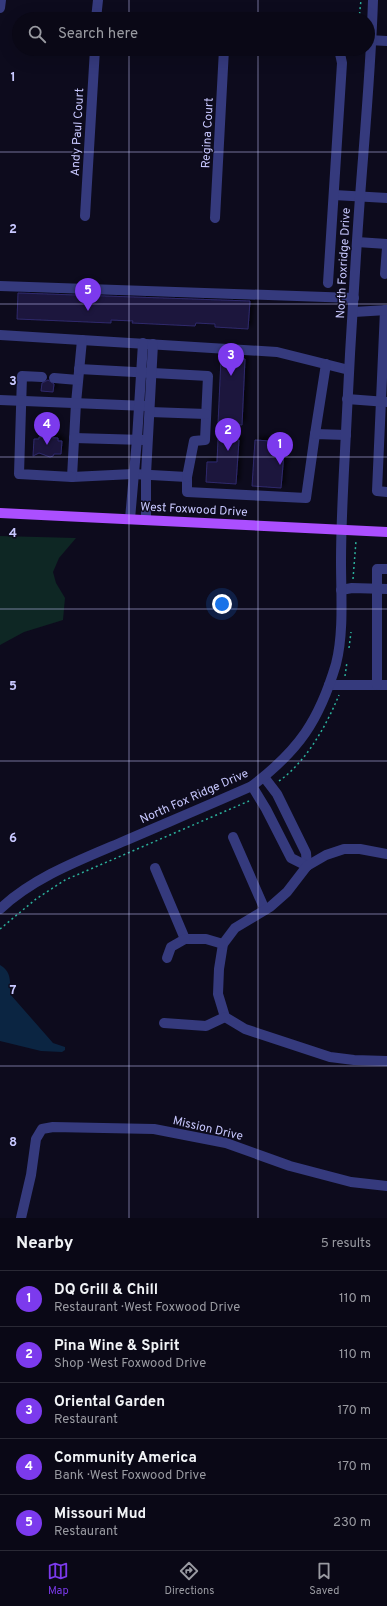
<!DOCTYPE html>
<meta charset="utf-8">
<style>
:root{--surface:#0a0816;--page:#13111f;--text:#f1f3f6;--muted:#999aa1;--line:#2a2935;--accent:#7c3aed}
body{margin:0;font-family:Overpass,sans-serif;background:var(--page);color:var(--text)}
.you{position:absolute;left:222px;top:604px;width:14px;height:14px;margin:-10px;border:3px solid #fff;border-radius:50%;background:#1a73e8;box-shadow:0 0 0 6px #1a73e833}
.badge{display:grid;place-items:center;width:26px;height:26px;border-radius:50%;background:var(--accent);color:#fff;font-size:13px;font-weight:700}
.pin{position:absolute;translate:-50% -33px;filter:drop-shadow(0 1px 2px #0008)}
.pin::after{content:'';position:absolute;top:21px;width:14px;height:12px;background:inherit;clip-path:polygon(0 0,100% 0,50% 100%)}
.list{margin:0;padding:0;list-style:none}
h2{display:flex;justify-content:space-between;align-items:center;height:52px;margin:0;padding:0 16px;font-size:17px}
h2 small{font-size:13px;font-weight:400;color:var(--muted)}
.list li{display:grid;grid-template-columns:26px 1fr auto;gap:12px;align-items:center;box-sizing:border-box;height:56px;padding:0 16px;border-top:1px solid var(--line)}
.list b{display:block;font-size:15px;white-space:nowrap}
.list p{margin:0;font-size:13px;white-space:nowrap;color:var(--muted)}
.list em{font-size:13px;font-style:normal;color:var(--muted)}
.icon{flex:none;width:22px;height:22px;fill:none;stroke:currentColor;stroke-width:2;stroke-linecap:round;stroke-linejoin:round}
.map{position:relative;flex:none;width:387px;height:1218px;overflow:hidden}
.search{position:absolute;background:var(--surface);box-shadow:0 4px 16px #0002;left:12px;right:12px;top:12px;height:44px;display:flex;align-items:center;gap:10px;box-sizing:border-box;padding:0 14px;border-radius:22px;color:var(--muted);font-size:15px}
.sheet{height:332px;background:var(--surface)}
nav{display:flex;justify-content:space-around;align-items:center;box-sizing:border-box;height:56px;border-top:1px solid var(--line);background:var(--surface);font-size:11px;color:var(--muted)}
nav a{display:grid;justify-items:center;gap:2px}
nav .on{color:var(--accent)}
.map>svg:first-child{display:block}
.green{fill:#0e2724}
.water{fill:#0b2542}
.building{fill:#1b173e;stroke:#2f296b;filter:url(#shadow)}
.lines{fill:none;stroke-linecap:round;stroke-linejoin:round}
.path{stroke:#2bb09b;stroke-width:1.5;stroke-dasharray:2 3;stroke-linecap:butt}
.minor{stroke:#353a7d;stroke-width:10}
.major{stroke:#ab4fff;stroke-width:10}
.grid{fill:none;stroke:#c8c8ff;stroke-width:1;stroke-opacity:0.55}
.labels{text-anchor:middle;stroke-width:3;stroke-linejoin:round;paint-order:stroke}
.street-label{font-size:12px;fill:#c8c8ff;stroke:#0d0b1d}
.grid-label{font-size:13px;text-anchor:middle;font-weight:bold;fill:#c8c8ff;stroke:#0d0b1d;stroke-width:3;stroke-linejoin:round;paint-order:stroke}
</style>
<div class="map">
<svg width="387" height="1218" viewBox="0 0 387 1218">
<defs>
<filter id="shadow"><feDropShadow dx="3.5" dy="-3.5" stdDeviation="2" flood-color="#0009"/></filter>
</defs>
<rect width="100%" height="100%" fill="#0d0b1d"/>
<path class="green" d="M0,536l76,2 -17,20 -6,14 3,11 9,15 -2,22 -39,12 -24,13z"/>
<path class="water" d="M0,965c12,7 10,17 10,29l43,49 12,4v3l-3,2 -21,-1 -41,-10z"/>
<g class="building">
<path d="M18,293l232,8 -2,28 -33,-2v-3l-19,-1 -1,3 -63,-3 1,-2 -22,-1v3l-94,-4z"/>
<path d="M221,358l24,1 -3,66 -24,-1z"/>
<path d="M48,380l6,4 -1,8 -12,-1 1,-8z"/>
<path d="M39,437l19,1v3h4l-1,13h-7l-1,2 -3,1 -11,-4 -6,3 1,-17h5z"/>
<path d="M218,439l21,1 -3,44 -30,-2 1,-20h10z"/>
<path d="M255,440l30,2 -4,46 -29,-2z"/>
</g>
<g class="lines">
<g class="path">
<path d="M359,19l2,-19"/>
<path d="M353,579l3,-38"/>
<path d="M349,648l2,-16"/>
<path d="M345,676l2,-14"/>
<path d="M279,781c28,-20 47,-55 60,-86"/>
<path d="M0,929l36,-30 29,-19 184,-79"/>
</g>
<g class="minor">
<path d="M0,8l1,-8"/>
<path d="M96,19l2,-19"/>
<path d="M368,40l19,1"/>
<path d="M334,195l53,3"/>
<path d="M85,216l10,-167"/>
<path d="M215,218l9,-169"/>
<path d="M357,242l30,2"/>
<path d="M385,274l2,-26"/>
<path d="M328,283l14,-220 -3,-14"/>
<path d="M0,286l354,12"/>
<path d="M385,310l-8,181 10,1"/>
<path d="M354,312l33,-2"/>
<path d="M0,335l277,17 72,18"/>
<path d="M82,340l-6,63 -4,74 61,-3 54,3v15l119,6 9,-64 31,1"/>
<path d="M79,369l129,7 -3,64 -11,1 -7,36"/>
<path d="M42,377l-20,-1 -3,98 53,3"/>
<path d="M54,378l24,2"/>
<path d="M347,399l40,3"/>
<path d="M0,400l146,6"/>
<path d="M150,412l56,2"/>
<path d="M315,434l11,-70"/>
<path d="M74,438l70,2"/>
<path d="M130,519l7,-80 6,-96"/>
<path d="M146,519v-45l7,-130"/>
<path d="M341,590l11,-2 35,1"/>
<path d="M329,685h58"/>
<path d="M377,685v-116h10"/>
<path d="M264,777l13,17 29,59 1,13"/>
<path d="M252,786l14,23 25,49 16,8"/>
<path d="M233,837l32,73"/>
<path d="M387,854l-27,-5h-16l-18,6 -19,11 -20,26 -17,15 -35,21 -12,16 -4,25 -1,25 7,23 20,12 85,28 24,3 33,1"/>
<path d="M155,868l30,71h21l17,5"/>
<path d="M0,909c34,-32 80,-49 122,-67 44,-19 87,-37 130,-56 47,-36 67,-65 84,-122 8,-31 5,-70 5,-102 0,-37 2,-74 4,-111 4,-85 9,-170 15,-254 5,-66 11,-131 13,-197"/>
<path d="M167,958l4,-11 14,-8"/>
<path d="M164,1023l42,3 19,-9"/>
<path d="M21,1218l10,-43 5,-36 6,-10 11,-2 101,2 72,14 64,23 61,16 36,4"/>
</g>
<path class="major" d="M0,513l387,19"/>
</g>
<path class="grid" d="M129,0v19M258,0v19M129,49v1169M258,49v1169M0,152h387M0,304h387M0,457h387M0,609h387M0,761h387M0,914h387M0,1066h387"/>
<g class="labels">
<g class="street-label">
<text transform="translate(77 132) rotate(-87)" y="4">Andy Paul Court</text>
<text transform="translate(207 133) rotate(-87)" y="4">Regina Court</text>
<text transform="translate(343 263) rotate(-87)" y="4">North Foxridge Drive</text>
<text transform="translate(194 509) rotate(3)" y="4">West Foxwood Drive</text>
<text transform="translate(194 796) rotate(-24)" y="4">North Fox Ridge Drive</text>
<text transform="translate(208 1128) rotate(13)" y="4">Mission Drive</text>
</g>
</g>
<g class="grid-label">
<text x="13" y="81">1</text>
<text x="13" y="233">2</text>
<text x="13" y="385">3</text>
<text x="13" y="537">4</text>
<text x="13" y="690">5</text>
<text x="13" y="842">6</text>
<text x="13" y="994">7</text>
<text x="13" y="1146">8</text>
</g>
</svg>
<div class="you"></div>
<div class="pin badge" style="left:280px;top:465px">1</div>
<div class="pin badge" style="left:228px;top:451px">2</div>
<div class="pin badge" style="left:231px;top:376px">3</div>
<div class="pin badge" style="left:47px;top:445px">4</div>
<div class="pin badge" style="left:88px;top:311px">5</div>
<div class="search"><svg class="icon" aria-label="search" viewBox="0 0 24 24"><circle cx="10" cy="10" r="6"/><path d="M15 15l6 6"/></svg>Search here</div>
</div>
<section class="sheet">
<h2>Nearby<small>5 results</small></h2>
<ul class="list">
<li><span class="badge">1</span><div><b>DQ Grill &amp; Chill</b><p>Restaurant · West Foxwood Drive</p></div><em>110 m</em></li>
<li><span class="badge">2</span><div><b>Pina Wine &amp; Spirit</b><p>Shop · West Foxwood Drive</p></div><em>110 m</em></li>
<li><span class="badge">3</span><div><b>Oriental Garden</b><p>Restaurant</p></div><em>170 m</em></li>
<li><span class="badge">4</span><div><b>Community America</b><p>Bank · West Foxwood Drive</p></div><em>170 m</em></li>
<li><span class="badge">5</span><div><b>Missouri Mud</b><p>Restaurant</p></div><em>230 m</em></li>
</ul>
</section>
<nav>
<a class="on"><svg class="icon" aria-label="map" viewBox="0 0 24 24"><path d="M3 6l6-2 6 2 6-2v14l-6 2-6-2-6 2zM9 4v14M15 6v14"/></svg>Map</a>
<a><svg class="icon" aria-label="directions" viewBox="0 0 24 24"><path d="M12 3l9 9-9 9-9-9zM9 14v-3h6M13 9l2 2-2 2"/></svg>Directions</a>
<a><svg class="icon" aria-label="saved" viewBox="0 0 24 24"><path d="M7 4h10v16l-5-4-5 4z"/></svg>Saved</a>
</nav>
